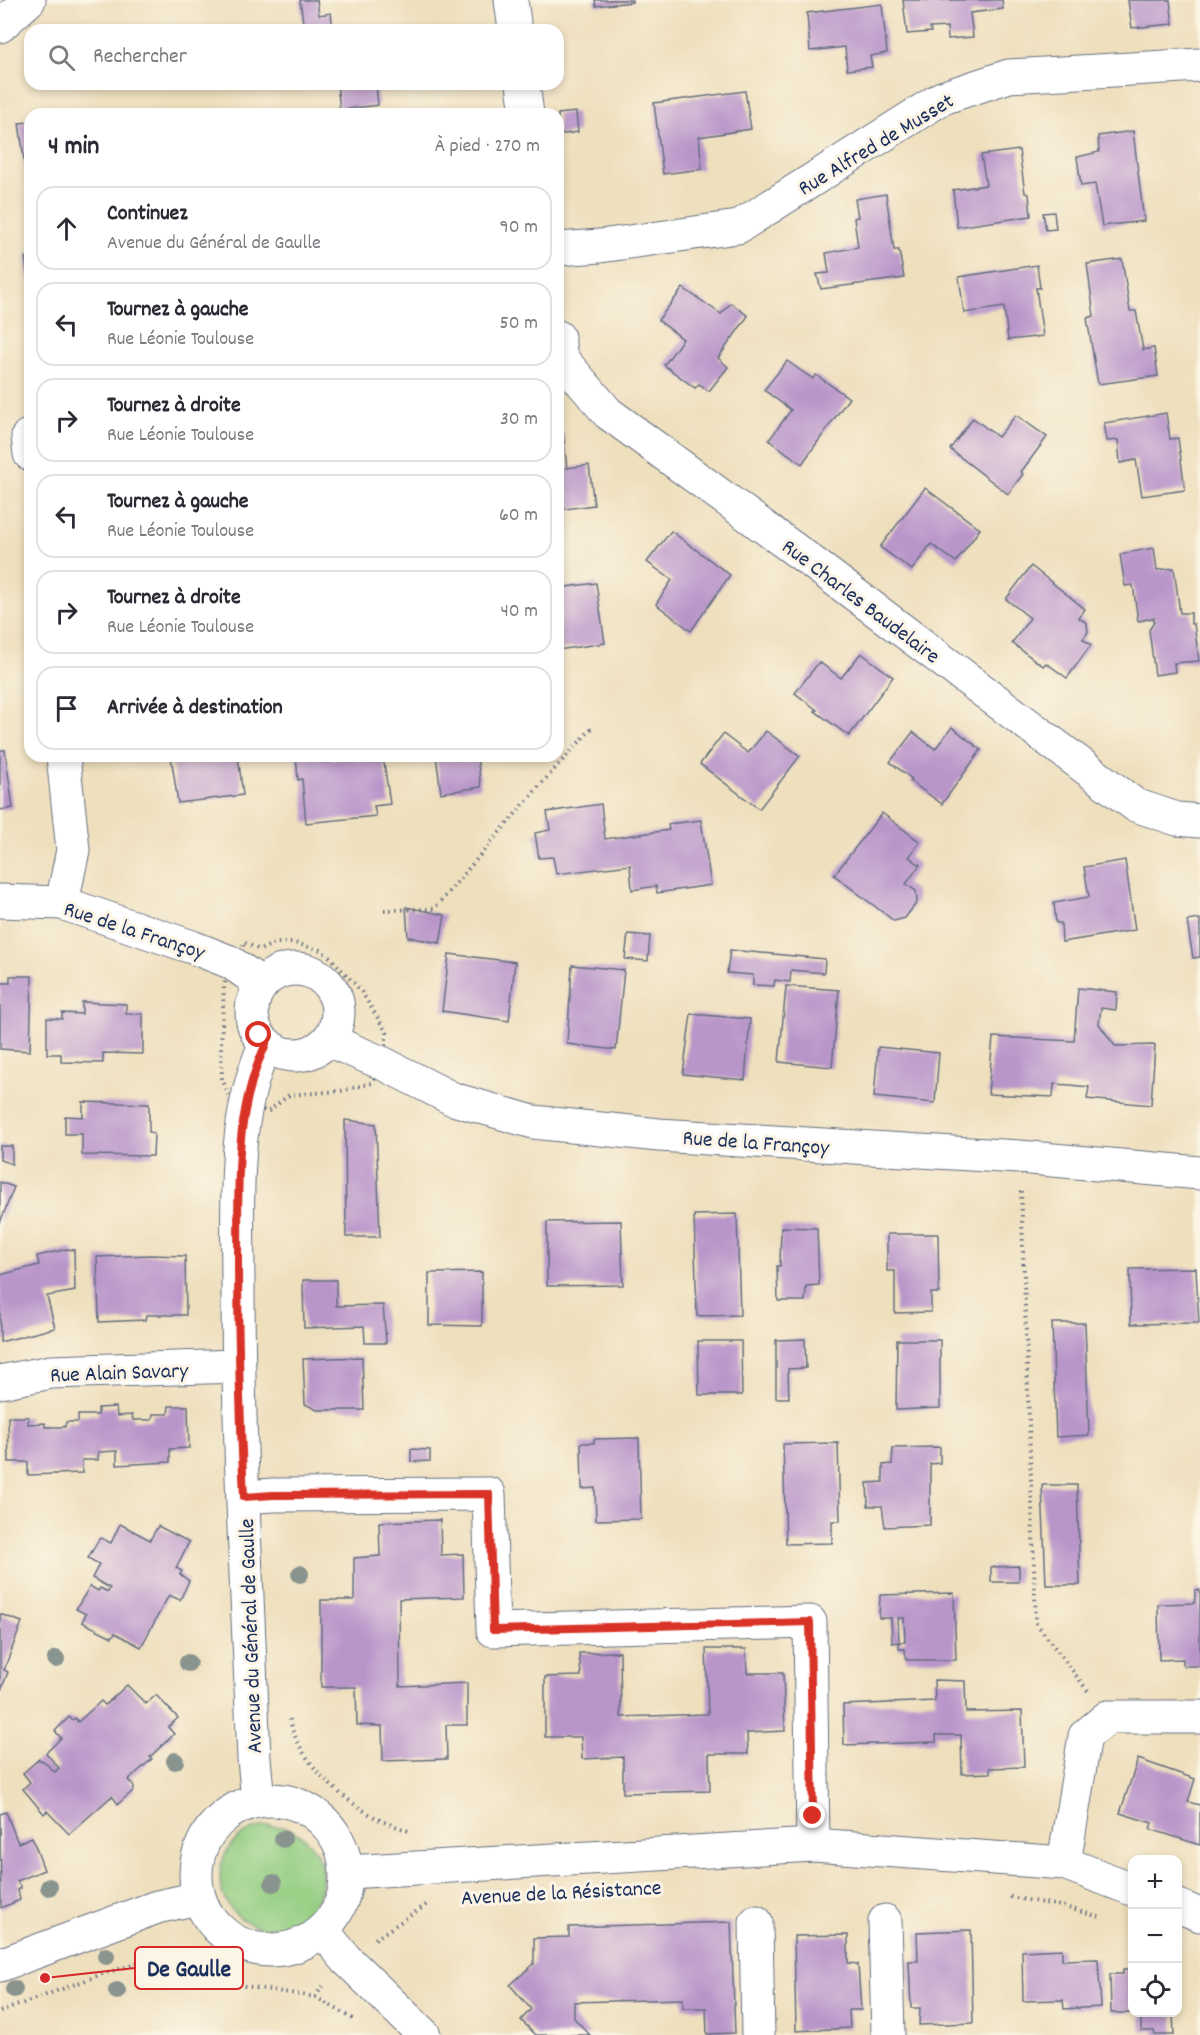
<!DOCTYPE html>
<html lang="fr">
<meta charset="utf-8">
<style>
:root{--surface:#fff;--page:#f2f2f3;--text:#2b2b33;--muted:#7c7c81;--line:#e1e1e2}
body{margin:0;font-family:Dekko,sans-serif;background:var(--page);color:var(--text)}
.controls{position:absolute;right:18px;bottom:18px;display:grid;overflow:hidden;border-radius:12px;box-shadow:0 3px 9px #0003}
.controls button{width:54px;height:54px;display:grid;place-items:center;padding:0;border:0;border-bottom:2px solid var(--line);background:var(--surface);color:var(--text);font:30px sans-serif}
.stop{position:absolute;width:18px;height:18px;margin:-14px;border:4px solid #d93025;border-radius:50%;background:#fff}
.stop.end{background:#d93025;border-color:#fff;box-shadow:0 2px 6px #0008}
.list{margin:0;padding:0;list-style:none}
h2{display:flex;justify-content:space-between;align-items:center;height:78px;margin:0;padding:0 24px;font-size:26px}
h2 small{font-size:20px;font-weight:400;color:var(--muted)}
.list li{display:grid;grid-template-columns:39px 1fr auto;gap:18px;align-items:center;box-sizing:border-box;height:84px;margin:0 12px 12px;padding:0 12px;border:2px solid var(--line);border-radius:18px}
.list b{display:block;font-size:22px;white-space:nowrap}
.list p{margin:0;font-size:20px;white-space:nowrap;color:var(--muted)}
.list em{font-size:20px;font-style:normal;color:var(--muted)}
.icon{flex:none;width:33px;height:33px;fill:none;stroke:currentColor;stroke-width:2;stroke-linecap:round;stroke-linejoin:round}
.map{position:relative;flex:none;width:1200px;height:2035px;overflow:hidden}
.search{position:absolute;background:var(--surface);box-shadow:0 3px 9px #0003;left:24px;top:24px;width:540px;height:66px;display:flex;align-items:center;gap:15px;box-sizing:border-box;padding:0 21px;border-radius:18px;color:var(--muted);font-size:22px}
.panel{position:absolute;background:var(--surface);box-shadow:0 3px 9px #0003;left:24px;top:108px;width:540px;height:654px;border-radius:18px}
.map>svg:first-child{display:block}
.green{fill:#93cd81;stroke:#577e70;stroke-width:1.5}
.building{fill:#b996ca}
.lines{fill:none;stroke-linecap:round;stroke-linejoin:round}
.minor-casing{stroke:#656d7f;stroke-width:35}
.path{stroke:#656d7f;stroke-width:4;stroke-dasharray:1.5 4.5;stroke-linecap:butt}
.minor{stroke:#fff;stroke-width:33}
.tree{fill:#8a948e}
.route{stroke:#d93025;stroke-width:8}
.labels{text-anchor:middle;stroke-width:6;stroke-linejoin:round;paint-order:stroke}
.street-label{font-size:22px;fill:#1b2f5e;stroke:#fcf5e5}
.leader{fill:none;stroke:#d62828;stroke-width:2}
.callout-dot{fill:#d62828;stroke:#fcf5e5;stroke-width:2}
.callout{fill:#fcf5e5;stroke:#d62828;stroke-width:2}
.callout-label{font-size:24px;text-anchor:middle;font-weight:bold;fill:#1b2f5e}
</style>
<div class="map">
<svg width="1200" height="2035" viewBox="0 0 1200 2035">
<rect width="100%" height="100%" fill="#fcf5e5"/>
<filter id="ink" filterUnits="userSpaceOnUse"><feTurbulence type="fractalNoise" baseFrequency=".0167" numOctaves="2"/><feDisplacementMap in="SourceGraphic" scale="12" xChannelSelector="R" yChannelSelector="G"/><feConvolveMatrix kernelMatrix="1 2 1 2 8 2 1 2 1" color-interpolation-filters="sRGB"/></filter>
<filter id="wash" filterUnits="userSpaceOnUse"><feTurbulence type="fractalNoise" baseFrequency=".008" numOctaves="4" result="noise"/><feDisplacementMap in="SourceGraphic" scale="24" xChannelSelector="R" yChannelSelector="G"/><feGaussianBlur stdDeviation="1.35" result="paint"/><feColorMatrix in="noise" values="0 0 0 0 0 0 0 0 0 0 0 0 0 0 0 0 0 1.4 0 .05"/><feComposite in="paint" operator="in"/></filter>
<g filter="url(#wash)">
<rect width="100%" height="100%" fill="#eedfbd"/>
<circle class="green" cx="271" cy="1877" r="51"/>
<g id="blocks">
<g class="building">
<path d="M300,0h17l2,15 12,-2 2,17h-29z"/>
<path d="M595,0h37v2l-36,4z"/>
<path d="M903,0h99l1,9 -33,4 3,24 -25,2 -1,-12 -17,1 1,4 -24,2z"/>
<path d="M1128,0h42l3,24 -41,4z"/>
<path d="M882,4l5,49 -17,3 2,11 -25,3 -2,-23 -35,4 -3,-38z"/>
<path d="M337,84h39l2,21 -38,5z"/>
<path d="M745,91l6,38 -52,8 3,32 -39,5 -9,-71z"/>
<path d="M576,112l2,20 -20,3v-21z"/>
<path d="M30,122v58l-3,1 -8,-58z"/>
<path d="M1133,131l11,90 -42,5 -7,-42 -14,2 -4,-29 22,-5 -1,-16z"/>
<path d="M1019,150l6,43 4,1 2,22 -74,11 -4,-37 33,-5 -5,-30z"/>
<path d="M886,194l8,56h5l5,28 -83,11 -4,-15 12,-1 -3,-20 32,-6 -4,-29 4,-1 -3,-18z"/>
<path d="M1054,212l2,17 -10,1 -3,-17z"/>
<path d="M25,257l5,4v23h-1z"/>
<path d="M1122,259l8,52h6l7,39 11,-2 4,28 -60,8 -11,-66 7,-2 -7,-52z"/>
<path d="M1037,265l3,23h-4l7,48 -35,4 -4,-33 -40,6 -5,-36z"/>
<path d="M683,288l38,26 10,-11 17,13 -30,42 10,9 -19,24 -10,-7 -4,4 -31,-23 19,-26 -25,-19z"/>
<path d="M787,361l26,18 3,-4 33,23 -47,66 -33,-24 22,-30 -27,-20z"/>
<path d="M1166,413l4,26 8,-1 7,52 -43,6 -6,-36 -16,3 -2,-23 -11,1 -3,-18z"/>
<path d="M1016,415l31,22 -26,35 2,2 -15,20 -58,-45 23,-31 25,19z"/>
<path d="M558,433h5l4,35 22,-3 5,40 -36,5z"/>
<path d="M925,488l55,41 -24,33 -25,-18 -19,26 -32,-23z"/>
<path d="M671,531l59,44 -39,56 -35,-27 16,-24 -25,-18z"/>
<path d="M1154,548l3,22 17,-2 6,45h11v11h3l5,37 -25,2 1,9 -20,3 -6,-45 5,-8v-4l-16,3 -5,-36 -8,1 -5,-32z"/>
<path d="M1031,566l54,43 -6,9 8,5 1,9 -5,7 8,6 -24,33 -21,-15 -3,3 -31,-23 18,-25 -24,-19z"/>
<path d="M596,583l9,60 -47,7v-62z"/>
<path d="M861,653l32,24 -44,59 -34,-25 2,-1 -22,-17 24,-31 22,16z"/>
<path d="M952,727l29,23 -39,54 -32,-23 2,-2 -22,-17 23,-30 22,17z"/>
<path d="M766,731l34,25 -41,53 -59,-45 23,-30 25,19z"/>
<path d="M0,750h5l8,58 -13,2z"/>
<path d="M171,756h67l5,39 -65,8z"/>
<path d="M296,756h36v3l24,-3 1,4 26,-4 7,48 -16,2 2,10 -70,7 -4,-44 -4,1z"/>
<path d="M436,756h41l4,31 -40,6z"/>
<path d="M601,804l4,35 64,-9 -1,-6 33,-4 10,65 -54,8 -1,-7 -24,4 -2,-25 -74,9 -3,-17 -14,1 -4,-25 15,-3 -3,-18z"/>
<path d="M882,813l38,29 -11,15 11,8 -14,19 10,7 1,11 -12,16 -11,3 -60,-46z"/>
<path d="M1125,860l10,70 -73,12 -1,-19h-5l-2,-20 35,-6 -5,-30z"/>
<path d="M406,907l39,8 -5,28 -32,-6z"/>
<path d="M1200,919v38l-7,1 -6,-37z"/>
<path d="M628,934l22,2 -2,25 -23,-2z"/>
<path d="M730,950l95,9 -1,14 -33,-3 -1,12 -15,-2 -1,6 -21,-1v-10l-26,-2z"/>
<path d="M449,954l66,8 -6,59 -67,-10z"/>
<path d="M572,965l52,5 -8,80 -49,-6z"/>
<path d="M10,976h22l-2,75 -30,-2v-66h10z"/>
<path d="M786,986l53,4 -7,77 -53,-5z"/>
<path d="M1078,988l39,4 -1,18 -15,-2 -2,16 16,22 40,-1 -4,60 -64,-6 2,-12 -19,-2 -16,-1 -1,13 -65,-3 5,-57 81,4z"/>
<path d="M82,1002l44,2v10h17v40l-40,-1v10l-42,-1v-8h-14v-36l15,1v-6l20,1z"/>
<path d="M691,1014l59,5 -5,61 -62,-6z"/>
<path d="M878,1047l61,6 -4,50 -61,-6z"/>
<path d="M83,1102l66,2v28l5,1 -1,23 -71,-1v-21h-17v-18l18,1z"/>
<path d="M345,1120l31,4 4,113h-34z"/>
<path d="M0,1146h12v18l-12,-4z"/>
<path d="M0,1182l14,5 -14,36z"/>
<path d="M737,1214l3,101 -43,1 -3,-101z"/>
<path d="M621,1221l2,64 -76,1v-64z"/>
<path d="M781,1227l36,1 2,57 -13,1 -1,15h-27l-1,-35h3z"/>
<path d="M887,1234h51l1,59h-8v19l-36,1v-42h-8z"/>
<path d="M67,1249l7,1 1,41 -28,5 8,32 -55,14v-67l39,-10 -2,-9z"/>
<path d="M150,1255l35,1 1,59h-40l-1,5 -46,2 -2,-65z"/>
<path d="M1196,1268l3,55 -68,1 -1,-55z"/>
<path d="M482,1272v54l-53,-1v-52z"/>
<path d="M303,1280h33v26l47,-1 3,38h-21l-1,-17 -60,2z"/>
<path d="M1052,1323h33l4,112 -33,2z"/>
<path d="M805,1339l1,29 -18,1 1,29h-13v-58z"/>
<path d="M897,1340h43v68l-44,2z"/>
<path d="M698,1341h43l1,54h-43z"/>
<path d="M362,1357l2,53h-47l-12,-6 -2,-45z"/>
<path d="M169,1406h19l1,42 -19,1v13l-53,3v-14l-19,1v8h-16v13l-54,2v-13h-19l-1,-45h21l-1,7 17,-1v4h20l1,-5h12v-7h20v-7l18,-1 1,9 15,-1 1,5h19l1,-6h15z"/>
<path d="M639,1438l2,81 -45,1 -1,-32 -13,1 -1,-46h13v-4z"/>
<path d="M838,1443l2,78h-8v22l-46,1 -3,-100z"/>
<path d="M940,1447v16l-10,1v61l-45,2 -3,-21h-14l-1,-23 16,-1v-17l9,-1 1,-16z"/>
<path d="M411,1449l19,1v11l-19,1z"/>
<path d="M1042,1485h35l3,100h-34z"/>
<path d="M440,1520l1,35 22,-1 1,43 -65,2 1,87 67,-3v42h-21l1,34 -64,2 -1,-35 -25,-1 -1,-38h-35v-87h33v-42l26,-2 -1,-34z"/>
<path d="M120,1524l30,16 8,-14 31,16 -13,26 6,3 -2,3 9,7 -9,19 -11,-5 -28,52 -26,-14 -3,4 -30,-15 4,-8 -10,-5 14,-23 8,5 2,-3 8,4 2,-4 -18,-10 7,-14 -11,-6 11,-19 2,-1 10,5z"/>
<path d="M1019,1566v16h-28v-15z"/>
<path d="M1195,1590h5v76h-17v-7l-24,1 -1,-56 37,-1z"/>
<path d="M954,1593l2,67h-50l-1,-11h-6v-7h6l-1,-24h-6l1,24 -7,1 -1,-25h-12l1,-23z"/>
<path d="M0,1614l22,8 -18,48 4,2 -8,21z"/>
<path d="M706,1649h40l1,24h36l2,58 -38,2 1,21h-39l1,37 -87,2v-36l-41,2 -1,-22h-36v-60l36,-1 -2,-23 41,-1 1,65 87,-3z"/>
<path d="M934,1680l31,1 1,31 56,-1 2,56 -34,1v5l-28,1 -1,-39h-25v7l-92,3 -1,-40 92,-4z"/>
<path d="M127,1685l19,19 10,-9 22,23 -10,9 6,7 -24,23 2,2 -24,21 6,6v4l-16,14 -6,-8 -43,38 -22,-23 -3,3 -21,-25 7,-7 -7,-9 16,-14 2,2 1,-1 13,12 4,-4 -13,-15 15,-15 -6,-7 14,-14 3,3 3,-2 3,4 23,-21 4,4z"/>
<path d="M1138,1759l57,20 -7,23 12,3v40l-50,-16 2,-6 -32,-10z"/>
<path d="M6,1812l12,31 14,-6 12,33 -27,11 4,7 -3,1 2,11 -19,8 -1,-94z"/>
<path d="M731,1922l4,111 -28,1 -1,-26h-23v-9l-109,3v16l16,17h-54l-15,-15 10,-11 -21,-24 24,-21v-26l35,-1v-10z"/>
<path d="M971,1930l2,93 -54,2 1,-17h-9l-2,-47h9l-1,-29z"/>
<path d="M848,1935v28l10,1 3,46h-12l1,18 -54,3 -2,-95z"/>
<path d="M1062,1949v11l36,-1 3,48 -37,2 -1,-9 -40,1 -1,-50z"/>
<path d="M1123,1969h9v44h-21l-1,-39h13z"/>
<path d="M1141,2013h32l1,22h-19l-1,-4h-13z"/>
</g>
</g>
</g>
<g filter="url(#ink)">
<use href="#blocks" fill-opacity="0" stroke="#656d7f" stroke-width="1.5"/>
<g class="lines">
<defs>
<g id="minor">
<path d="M511,0l4,30"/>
<path d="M0,26l29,-26"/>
<path d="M523,84l4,30"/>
<path d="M558,249l42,-3 138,-19 204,-129 67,-22 191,-11"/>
<path d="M558,337l3,21 47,55 197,144 330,248 42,14 23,2"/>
<path d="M28,436l2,18"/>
<path d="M0,901l62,2 130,44 38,15 32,22"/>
<path d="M62,903l11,-53 -10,-94"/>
<circle cx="295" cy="1012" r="43"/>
<path d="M328,1040l54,23 71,36 80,23 126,13 360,22 181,16"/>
<path d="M0,1382l51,-10 187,-6"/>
<path d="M244,1497l29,-2 216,-1 4,136 317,-8 3,223"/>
<circle cx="271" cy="1875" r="75"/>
<path d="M258,1800l-4,-41c-6,-158 -16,-316 -16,-474 0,-81 -7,-166 28,-242"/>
<path d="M1064,1863l21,-127 23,-19h92"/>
<path d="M347,1872l466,-27 251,18 68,26"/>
<path d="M1178,1906l22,9"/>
<path d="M885,1921l3,114"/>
<path d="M756,1922l2,113"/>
<path d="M323,1931l23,28 78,76"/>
<path d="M0,1965l157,-58 41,-9"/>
</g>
</defs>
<use href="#minor" class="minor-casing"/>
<g class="path">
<path d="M384,910l50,-1 107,-125 52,-57"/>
<path d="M245,943l15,7 14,-7h21l25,7 10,7 31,34 26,42 -5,30 -10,20 -31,8 -52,4 -20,16 -37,-7 -10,-25 -1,-34 3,-58 6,-25z"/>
<path d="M1021,1191l15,432 52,68"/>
<path d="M290,1719c7,41 50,79 86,99 11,6 23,9 35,14"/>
<path d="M1010,1897l51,9 38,11"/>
<path d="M375,1939l54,-36"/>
<path d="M315,1997l8,-11"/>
<path d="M0,2012l105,-39 56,-16 84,29 70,11 39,22"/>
</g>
<use href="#minor" class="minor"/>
</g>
<g class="tree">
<circle cx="300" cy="1574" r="9"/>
<circle cx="56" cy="1659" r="9"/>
<circle cx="188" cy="1663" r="9"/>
<circle cx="175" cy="1761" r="9"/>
<circle cx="283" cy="1839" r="9"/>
<circle cx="273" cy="1883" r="9"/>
<circle cx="49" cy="1887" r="9"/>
<circle cx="106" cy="1956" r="9"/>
<circle cx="14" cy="1989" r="9"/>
<circle cx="117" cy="1991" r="9"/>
</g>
</g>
<g class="lines" filter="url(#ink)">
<path class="route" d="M259,1035l7,9c-33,70 -27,140 -28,215 0,80 2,159 6,238l29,-2 216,-1 4,136 317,-8 3,194"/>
</g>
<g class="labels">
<g class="street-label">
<text transform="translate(875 143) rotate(-31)" y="8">Rue Alfred de Musset</text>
<text transform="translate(862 600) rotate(37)" y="8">Rue Charles Baudelaire</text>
<text transform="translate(135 929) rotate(18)" y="8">Rue de la Françoy</text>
<text transform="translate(756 1141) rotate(4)" y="8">Rue de la Françoy</text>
<text transform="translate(119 1371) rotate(-2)" y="8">Rue Alain Savary</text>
<text transform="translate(249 1636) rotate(-92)" y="8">Avenue du Général de Gaulle</text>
<text transform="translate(561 1891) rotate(-3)" y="8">Avenue de la Résistance</text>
</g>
</g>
<path class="leader" d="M45 1978L135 1968"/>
<circle class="callout-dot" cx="45" cy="1978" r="6"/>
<rect class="callout" x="135" y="1947" width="108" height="42" rx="6"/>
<g class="callout-label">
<text x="189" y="1976">De Gaulle</text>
</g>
</svg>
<div class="controls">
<button>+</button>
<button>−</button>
<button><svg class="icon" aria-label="locate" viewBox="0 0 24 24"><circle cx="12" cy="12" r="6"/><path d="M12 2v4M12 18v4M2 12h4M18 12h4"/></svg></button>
</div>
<div class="stop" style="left:259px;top:1035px"></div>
<div class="stop end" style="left:813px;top:1816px"></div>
<div class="search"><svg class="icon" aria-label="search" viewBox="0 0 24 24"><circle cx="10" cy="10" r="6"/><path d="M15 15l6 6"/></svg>Rechercher</div>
<section class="panel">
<h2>4 min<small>À pied · 270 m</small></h2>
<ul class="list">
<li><svg class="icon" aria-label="ahead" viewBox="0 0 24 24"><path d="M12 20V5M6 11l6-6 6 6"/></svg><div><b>Continuez</b><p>Avenue du Général de Gaulle</p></div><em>90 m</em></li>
<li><svg class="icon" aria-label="left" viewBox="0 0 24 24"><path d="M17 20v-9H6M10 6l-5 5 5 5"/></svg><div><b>Tournez à gauche</b><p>Rue Léonie Toulouse</p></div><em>50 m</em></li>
<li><svg class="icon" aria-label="right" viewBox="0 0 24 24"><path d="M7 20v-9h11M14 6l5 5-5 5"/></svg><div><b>Tournez à droite</b><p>Rue Léonie Toulouse</p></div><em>30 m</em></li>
<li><svg class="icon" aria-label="left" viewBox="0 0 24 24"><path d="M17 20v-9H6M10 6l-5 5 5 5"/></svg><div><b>Tournez à gauche</b><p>Rue Léonie Toulouse</p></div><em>60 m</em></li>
<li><svg class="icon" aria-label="right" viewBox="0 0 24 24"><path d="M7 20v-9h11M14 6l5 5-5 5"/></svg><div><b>Tournez à droite</b><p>Rue Léonie Toulouse</p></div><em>40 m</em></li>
<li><svg class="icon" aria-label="arrive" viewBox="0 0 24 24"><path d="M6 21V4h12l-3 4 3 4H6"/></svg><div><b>Arrivée à destination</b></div></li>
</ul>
</section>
</div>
